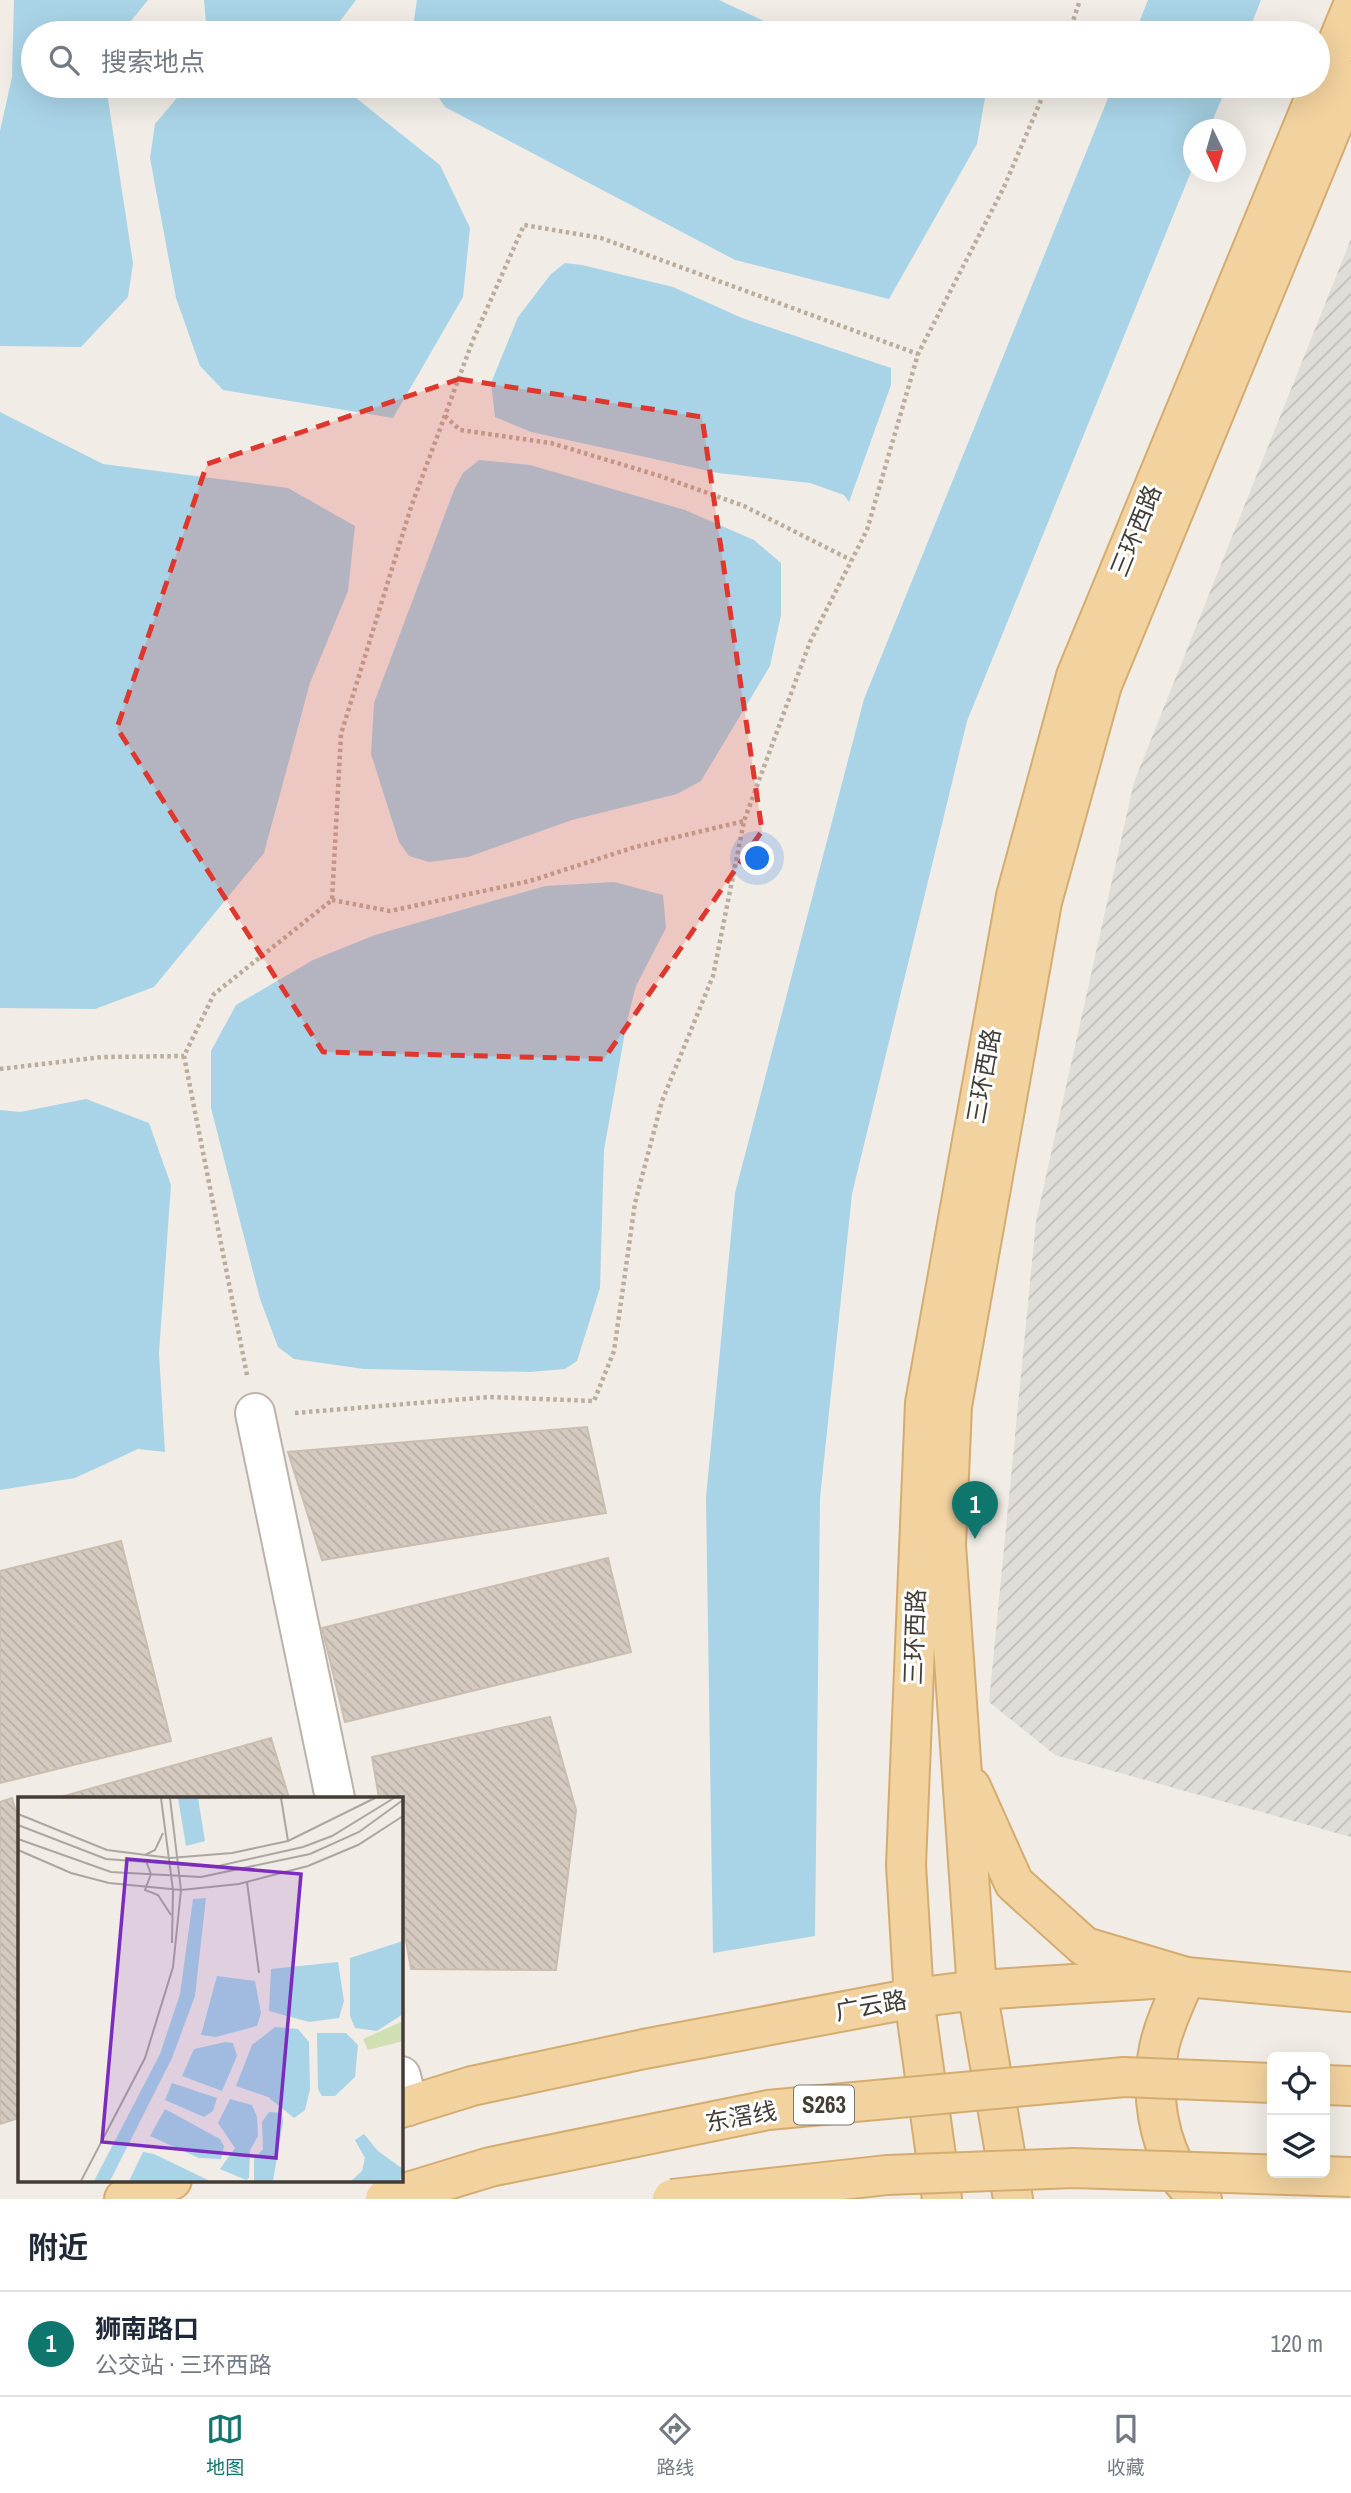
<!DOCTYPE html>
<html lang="zh">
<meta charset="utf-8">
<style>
:root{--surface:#fff;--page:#f6f6f7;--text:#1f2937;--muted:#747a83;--line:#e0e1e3;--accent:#0f766e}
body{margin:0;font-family:"Archivo Narrow","Noto Sans SC",sans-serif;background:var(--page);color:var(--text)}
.controls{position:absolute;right:21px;bottom:21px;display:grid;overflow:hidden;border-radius:10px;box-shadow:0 7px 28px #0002}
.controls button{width:63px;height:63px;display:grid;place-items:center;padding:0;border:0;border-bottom:2px solid var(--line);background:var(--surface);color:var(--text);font:35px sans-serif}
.compass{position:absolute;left:1183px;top:119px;width:63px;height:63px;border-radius:50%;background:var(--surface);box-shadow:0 7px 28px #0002;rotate:175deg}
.you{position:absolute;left:758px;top:859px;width:24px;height:24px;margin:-18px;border:5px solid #fff;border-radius:50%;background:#1a73e8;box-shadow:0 0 0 10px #1a73e833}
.badge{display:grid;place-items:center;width:46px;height:46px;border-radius:50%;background:var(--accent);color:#fff;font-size:23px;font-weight:700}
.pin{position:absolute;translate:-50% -58px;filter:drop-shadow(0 2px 4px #0008)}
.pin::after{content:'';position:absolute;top:37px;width:24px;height:21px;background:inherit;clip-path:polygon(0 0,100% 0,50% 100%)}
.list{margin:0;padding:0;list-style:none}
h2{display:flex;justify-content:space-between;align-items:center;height:91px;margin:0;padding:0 28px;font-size:30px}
h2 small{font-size:23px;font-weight:400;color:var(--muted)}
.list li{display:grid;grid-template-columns:46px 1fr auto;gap:21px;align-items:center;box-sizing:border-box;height:105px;padding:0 28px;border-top:2px solid var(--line)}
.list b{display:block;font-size:26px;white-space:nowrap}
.list p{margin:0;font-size:23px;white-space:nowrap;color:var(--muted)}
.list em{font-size:23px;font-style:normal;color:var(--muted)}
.icon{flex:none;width:38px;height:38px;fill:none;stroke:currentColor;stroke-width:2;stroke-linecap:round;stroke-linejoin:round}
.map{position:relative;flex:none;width:1351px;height:2199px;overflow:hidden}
.search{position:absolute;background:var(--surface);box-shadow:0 7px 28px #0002;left:21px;right:21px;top:21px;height:77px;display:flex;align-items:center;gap:18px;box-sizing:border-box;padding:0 24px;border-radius:38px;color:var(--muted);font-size:26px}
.sheet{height:196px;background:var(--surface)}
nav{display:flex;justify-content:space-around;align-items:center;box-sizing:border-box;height:98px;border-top:2px solid var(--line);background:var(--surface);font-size:19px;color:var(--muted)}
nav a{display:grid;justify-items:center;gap:4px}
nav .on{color:var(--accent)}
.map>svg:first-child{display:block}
.industrial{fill:url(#industrial-furrows)}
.water{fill:#a9d4e7}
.building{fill:url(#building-back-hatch);stroke:#cbbeb1;stroke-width:2}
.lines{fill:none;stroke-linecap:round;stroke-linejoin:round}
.minor-casing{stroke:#bbb3aa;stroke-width:42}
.major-casing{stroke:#d4ac70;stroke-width:42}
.path{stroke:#bbad9d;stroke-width:4.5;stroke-dasharray:3.5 3.5;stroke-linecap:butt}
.minor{stroke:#fff;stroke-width:38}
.major{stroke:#f2d29e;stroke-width:38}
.major-bridge-casing{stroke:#d4ac70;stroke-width:42;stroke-linecap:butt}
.major-bridge{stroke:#f2d29e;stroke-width:38}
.marked{fill:#df372e;fill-opacity:0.2;stroke:#df372e;stroke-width:5;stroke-dasharray:14 9;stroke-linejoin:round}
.labels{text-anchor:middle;stroke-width:6;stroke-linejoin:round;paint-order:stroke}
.shield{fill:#fff;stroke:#7b7772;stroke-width:2}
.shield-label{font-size:23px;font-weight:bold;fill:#433d36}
.street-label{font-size:24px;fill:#433d36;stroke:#fff}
.inset-road{fill:none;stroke:#aba6a0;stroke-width:2}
.view{fill:#7b2cbf;fill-opacity:0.15;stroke:#7b2cbf;stroke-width:3.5}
.inset-edge{fill:none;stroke:#433d36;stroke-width:3.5}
</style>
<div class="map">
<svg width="1351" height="2199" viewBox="0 0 1351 2199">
<defs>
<pattern id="industrial-furrows" width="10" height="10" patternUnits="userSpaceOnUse" patternTransform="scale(1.75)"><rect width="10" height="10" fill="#e0dcd8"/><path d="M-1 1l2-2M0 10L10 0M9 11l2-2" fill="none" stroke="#c1beba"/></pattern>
<pattern id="building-back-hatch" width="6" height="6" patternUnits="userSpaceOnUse" patternTransform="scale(1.75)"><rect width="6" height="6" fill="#d4cac0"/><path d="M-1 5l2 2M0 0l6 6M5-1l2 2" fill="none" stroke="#b7aea6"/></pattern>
</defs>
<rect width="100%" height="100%" fill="#f1ece6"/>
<path class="industrial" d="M1351,239v1598l-296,-82 -66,-53 47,-481 98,-439z"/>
<g class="water">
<path d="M14,0h134l-27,33h-88v53h73l27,177 -5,34 -47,50 -81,-1v-215l12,-54z"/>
<path d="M204,0h152l-25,33h-124z"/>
<path d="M417,0h302l64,30 11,3h-382z"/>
<path d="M1148,0h113l-13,33h-113z"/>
<path d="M187,86h154l99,79 30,63 -7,69 -70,121 -170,-28 -23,-24 -24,-68 -26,-140 5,-34z"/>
<path d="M431,86h556l-10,58 -88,155 -154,-39 -290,-153z"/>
<path d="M1113,86h114l-18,43 -15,1 -1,37 -226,554 -115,473 -32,304 -5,438 -102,17 -7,-455 29,-305 129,-494z"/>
<path d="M565,263l17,2 91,22 69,31 149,50v17l-42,117 -5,-7 -34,-12 -92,-10 -187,-41 -36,-15 -4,-34 27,-66 33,-43z"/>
<path d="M0,412l103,52 185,24 67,38 -7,65 -38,92 -46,170 -110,134 -59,22 -95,-1z"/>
<path d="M479,460l51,5 155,45 69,30 27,23v52l-11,51 -69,115 -24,13 -105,26 -104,37 -39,5 -20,-6 -10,-14 -28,-88 3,-51 80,-213 9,-17z"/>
<path d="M614,882l49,13 3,33 -30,58 -9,35 -23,129 -4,138 -23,73 -12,8 -35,3 -166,-3 -70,-10 -16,-12 -18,-48 -49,-191v-57l25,-46 77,-45 62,-25 170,-49z"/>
<path d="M86,1099l63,24 22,62 -12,168 6,99 -27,-3 -63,29 -75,12v-380l20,2z"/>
</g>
<g class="building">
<path d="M587,1427l19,86 -284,47 -34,-108z"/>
<path d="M121,1541l50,200 -171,42v-212z"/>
<path d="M608,1558l23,94 -286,70 -23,-94z"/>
<path d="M550,1717l26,93 -20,160 -145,-1 -10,-56v-115h-22l-7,-41z"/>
<path d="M271,1738l18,60h-232z"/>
<path d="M12,1798l7,24v296l-19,6v-322z"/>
</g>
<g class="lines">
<defs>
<g id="minor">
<path d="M255,1413l80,385"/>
<path d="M401,2076l7,30"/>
</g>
<g id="major">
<path d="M971,1787l43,96 71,64 101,30c-10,23 -22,47 -27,71 -9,46 -1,93 23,132 5,7 13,13 20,19"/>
<path d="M1325,2085l26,1"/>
<path d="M401,2108l71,-22 172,-37 270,-51 63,-8 209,-13 165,15"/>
<path d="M124,2199l48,-19"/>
<path d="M942,2199l-28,-201 -8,-133 19,-462 91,-507 60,-220 275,-666"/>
<path d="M1013,2199l-36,-209 -31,-445 6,-139 90,-504 60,-217 249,-604"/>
</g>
</defs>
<use href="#minor" class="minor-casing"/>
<use href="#major" class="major-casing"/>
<g class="path">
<path d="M1069,33l11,-33"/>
<path d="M445,416l15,14 91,13 109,33 84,30 107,54"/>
<path d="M332,900l58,11 140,-30 105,-34 109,-26"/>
<path d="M0,1069l102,-12 82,-1"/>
<path d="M247,1375l-63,-319 30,-62 118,-94 9,-166 70,-227 62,-167 51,-115 77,13 317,116"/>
<path d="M295,1413l195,-16 104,4 20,-50 21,-148 27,-102 51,-125 31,-155 66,-179 57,-112 51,-176 86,-167 43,-101"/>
</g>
<use href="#minor" class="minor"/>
<use href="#major" class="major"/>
<defs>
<g id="major-bridge">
<path d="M385,2199l105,-32 278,-57 356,-33 148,6"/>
<path d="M672,2199l215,-24 186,-7 278,9"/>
</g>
</defs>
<use href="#major-bridge" class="major-bridge-casing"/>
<use href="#major-bridge" class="major-bridge"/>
</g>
<path class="marked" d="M459,379l243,38 60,414 -158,228 -281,-7 -206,-324 90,-264z"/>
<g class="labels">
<rect class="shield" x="794" y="2085.5" width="60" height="39" rx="5"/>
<g class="shield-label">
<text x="824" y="2113">S263</text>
</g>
<g class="street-label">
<text transform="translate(1136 531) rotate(-68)" y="8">三环西路</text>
<text transform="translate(984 1076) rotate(-80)" y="8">三环西路</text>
<text transform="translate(915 1637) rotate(-88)" y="8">三环西路</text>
<text transform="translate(871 2006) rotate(-10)" y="8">广云路</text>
<text transform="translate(741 2117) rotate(-10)" y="8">东滘线</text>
</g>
</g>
<g transform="translate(18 1797)">
<rect width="385" height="385" fill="#f1ece6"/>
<path d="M385,224v20l-35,9 -5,-11z" fill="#d1e0b3"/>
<path d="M160,1h20l7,43 -19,5zM188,101l-11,98 -23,62 -62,123h-16l66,-127 20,-60 13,-95zM385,144v73l-26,17 -22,-3 -5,-12v-58zM320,165l6,39 -5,17 -30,4 -40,-11 2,-42zM199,179l38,5 6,32 -4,13 -41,11 -15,-2zM257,230l23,2 11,13 1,47 -5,21 -11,8 -26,-21 -32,-11 16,-41zM299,236h29l12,12 -3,32 -20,19h-13l-4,-7zM207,245l8,1 4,13 -15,35 -40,-15 12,-27zM154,286l45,15 -4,13 -9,6 -39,-17zM212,302l22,6 5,12 1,19 -8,14 -1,28 -3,2 -26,-11 15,-21 -17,-25zM147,312l55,30 4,7 -3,13 -22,-1 -49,-22zM251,315l13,1 1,9 -10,59h-19v-22l9,-10 -1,-27zM346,337l14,17 25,18 -3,12h-49l11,-10 3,-13 -10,-18zM125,355l11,2 56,27h-81z" fill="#a9d4e7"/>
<path class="inset-road" d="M143,1l12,92 -1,53M263,1l7,43M0,17l89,36 63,8 62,-5 56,-12 87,-43M0,28l88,34 108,8 89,-20 29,-11 62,-38M0,42l93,33 90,5 109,-23 49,-22 44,-32M0,53l53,23 38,10 72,7 58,-6 69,-18 50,-21 45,-29M127,58l10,-5 8,-17M128,64l5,13 -6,16 13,5 13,20M229,85l12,91M63,384l64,-123 28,-91 8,-77 -11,-92"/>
<path class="view" d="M109,62l174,15 -25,284 -174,-16z"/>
<rect width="385" height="385" class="inset-edge"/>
</g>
</svg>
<div class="controls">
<button><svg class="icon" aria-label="locate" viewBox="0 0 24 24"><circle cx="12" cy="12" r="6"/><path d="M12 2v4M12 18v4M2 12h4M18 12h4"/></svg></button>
<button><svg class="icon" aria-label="layers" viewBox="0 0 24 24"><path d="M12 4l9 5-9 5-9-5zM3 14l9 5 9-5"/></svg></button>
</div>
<svg class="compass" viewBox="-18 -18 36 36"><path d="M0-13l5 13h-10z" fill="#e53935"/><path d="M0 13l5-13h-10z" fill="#747a83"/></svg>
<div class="you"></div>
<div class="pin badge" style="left:975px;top:1539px">1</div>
<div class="search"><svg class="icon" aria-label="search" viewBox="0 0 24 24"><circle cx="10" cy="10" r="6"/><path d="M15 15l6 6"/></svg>搜索地点</div>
</div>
<section class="sheet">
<h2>附近<small></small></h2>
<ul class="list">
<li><span class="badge">1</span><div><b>狮南路口</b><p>公交站 · 三环西路</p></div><em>120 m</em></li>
</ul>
</section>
<nav>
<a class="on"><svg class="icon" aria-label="map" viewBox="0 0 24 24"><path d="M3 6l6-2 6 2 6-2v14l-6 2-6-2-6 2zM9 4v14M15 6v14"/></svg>地图</a>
<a><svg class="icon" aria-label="directions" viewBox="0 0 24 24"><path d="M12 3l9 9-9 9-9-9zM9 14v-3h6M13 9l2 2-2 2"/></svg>路线</a>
<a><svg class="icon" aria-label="saved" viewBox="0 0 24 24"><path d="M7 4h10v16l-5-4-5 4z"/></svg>收藏</a>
</nav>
